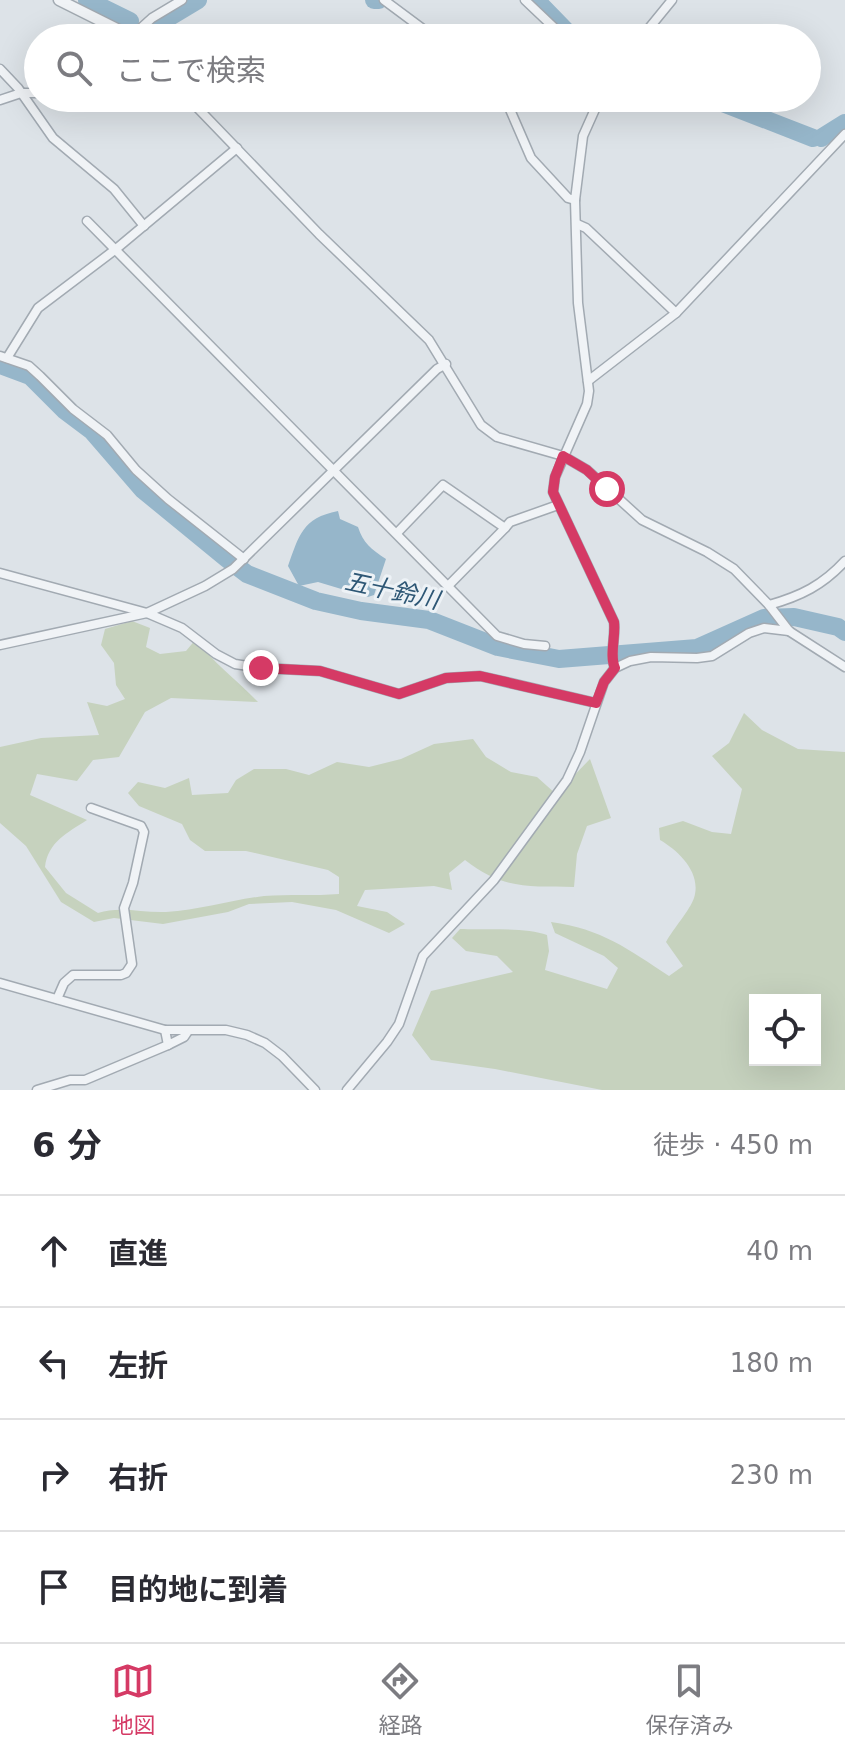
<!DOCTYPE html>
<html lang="ja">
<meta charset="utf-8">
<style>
:root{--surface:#fff;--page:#f7f7f7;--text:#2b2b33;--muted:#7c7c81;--line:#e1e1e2;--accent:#d53a65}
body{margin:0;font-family:"DejaVu Sans","Noto Sans JP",sans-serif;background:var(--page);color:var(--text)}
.controls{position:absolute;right:24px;bottom:24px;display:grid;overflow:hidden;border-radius:0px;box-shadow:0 8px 32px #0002}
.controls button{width:72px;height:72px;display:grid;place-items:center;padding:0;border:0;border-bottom:2px solid var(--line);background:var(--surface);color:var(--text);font:40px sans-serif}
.stop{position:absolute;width:24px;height:24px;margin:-18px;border:6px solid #d53a65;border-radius:50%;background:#fff}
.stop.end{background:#d53a65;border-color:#fff;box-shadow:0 2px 8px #0008}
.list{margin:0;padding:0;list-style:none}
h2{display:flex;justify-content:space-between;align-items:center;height:104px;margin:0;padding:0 32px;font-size:34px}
h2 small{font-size:26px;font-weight:400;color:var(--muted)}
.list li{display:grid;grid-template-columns:52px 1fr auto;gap:24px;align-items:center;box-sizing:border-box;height:112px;padding:0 32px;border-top:2px solid var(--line)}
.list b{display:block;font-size:30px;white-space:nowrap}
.list em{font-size:26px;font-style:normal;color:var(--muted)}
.icon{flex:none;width:44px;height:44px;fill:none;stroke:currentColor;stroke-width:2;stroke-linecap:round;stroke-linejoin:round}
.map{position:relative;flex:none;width:845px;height:1090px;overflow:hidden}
.search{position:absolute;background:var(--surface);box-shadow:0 8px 32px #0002;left:24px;right:24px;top:24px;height:88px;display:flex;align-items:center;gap:20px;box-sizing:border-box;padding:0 28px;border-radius:44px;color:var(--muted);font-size:30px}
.sheet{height:552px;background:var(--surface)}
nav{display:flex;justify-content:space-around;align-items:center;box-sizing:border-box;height:112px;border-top:2px solid var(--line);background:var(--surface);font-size:22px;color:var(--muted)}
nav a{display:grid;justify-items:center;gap:4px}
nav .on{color:var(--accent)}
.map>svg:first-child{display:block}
.green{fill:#c6d2be;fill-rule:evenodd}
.water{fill:#96b6ca}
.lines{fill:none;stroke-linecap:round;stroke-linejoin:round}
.river{stroke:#96b6ca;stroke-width:18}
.minor-casing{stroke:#a2aab2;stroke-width:11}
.tertiary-casing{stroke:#a2aab2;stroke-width:13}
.minor{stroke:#f0f3f6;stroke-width:8}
.tertiary{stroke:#f0f3f6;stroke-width:10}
.route{stroke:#d53a65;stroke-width:10}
.labels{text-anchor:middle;stroke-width:6;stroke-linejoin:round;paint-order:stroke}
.water-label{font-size:24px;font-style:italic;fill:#2e5775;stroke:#edf2f6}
</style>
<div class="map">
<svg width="845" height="1090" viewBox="0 0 845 1090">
<rect width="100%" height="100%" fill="#dde3e8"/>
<g class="green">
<path d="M132,621l18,7 -4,19 14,7 26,-3 10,-12c17,24 41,41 62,63l-87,-4 -26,14 -26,45 -26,3 -16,21 -40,-7 -7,21 57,25c-20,13 -39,22 -42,47l21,26 32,20c22,-7 44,0 68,-1 34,-2 65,-12 98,-16 25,-2 51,0 75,-2v-17l-11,-7 -82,-19h-41l-15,-11 -8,-16 -43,-18 -11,-13 10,-11 27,6 24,-10 3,17 36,-2 8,-13 18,-11h32l23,6 28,-13 32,5 32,-8 33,-15 39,-5 13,18 25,15 26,5 19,17 34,-35 21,59 -24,8 -10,28 -3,33c-45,-1 -71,3 -109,-27l-16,13 3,17 -18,-4 -69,4 -8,16 30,6 18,12 -16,9 -53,-23 -44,-8 -43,2 -21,8 -65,12 -49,-6 -20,4 -33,-20 -35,-56 -26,-23v-76l41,-9 58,-3 -12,-33 20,4 18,-7 -9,-14 -2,-22 -13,-18 4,-16z"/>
<path d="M744,713l18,17 36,19 47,3v338h-243l-107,-21 -64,-9 -19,-25 19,-44 82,-19 -16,-16 -31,-5 -14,-13 8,-9c24,1 66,-2 87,6l2,16 -4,19 62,19 11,-21 -14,-12 -49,-23 -4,-11c51,7 77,27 118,54l14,-10 -17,-24c7,-13 24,-32 28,-44 8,-25 -15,-47 -34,-58l-1,-12 24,-7 29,11 19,2 11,-45 -30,-33 17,-13zM755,1000h60v60h-60z"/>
</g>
<path class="water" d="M338,511l2,8 18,8c5,16 13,22 28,32l-12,36 -6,2 -50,-15 -19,4 -11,-20c11,-30 14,-48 50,-55z"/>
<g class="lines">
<g class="river">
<path d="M87,0l43,21"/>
<path d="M374,0h5"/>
<path d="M536,0l37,38"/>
<path d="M158,24l40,-24"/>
<path d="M710,98l103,40"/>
<path d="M821,138l24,-15"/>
<path d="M0,365l30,11 34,34 28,21 51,59 83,68 21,16 69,27 45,10 68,9 69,27 61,12 138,-11 67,-30 30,-1 44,10 7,5"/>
</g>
<defs>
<g id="minor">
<path d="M384,0l51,38"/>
<path d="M525,0l40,38"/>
<path d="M131,37l21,-19 30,-18"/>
<path d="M115,38l6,-7 11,7"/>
<path d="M641,38l31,-38"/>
<path d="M0,69l18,19 35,50 61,51 30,37"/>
<path d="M188,98l131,136 110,106 52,85 16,12 66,19 24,14 55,50 65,32 27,17 35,36 20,26 56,36"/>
<path d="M505,98l26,60 37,40 7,2"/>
<path d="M600,98l-17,38 -8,64 3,103 11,88 -2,13 -32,73 -2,15 61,130c2,15 -5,33 1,46"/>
<path d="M0,100l21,-7h17"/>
<path d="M87,221l410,415 27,8 21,2"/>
<path d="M577,224l9,4 90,85"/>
<path d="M0,356l29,10 11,10 33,33 34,26 29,35 32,29 76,60"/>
<path d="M7,358l31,-50 78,-59 121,-101"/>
<path d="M588,381l88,-68 169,-179"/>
<path d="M505,528l5,-6 48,-17"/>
<path d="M397,533l46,-48 62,43 -57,58"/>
<path d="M0,573l147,40 35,15 34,26 19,10 26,4 59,3 79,23 47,-16 34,-2 116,27"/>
<path d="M769,605c32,-9 54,-20 76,-44"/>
<path d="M0,645l147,-32 58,-27 28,-17 204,-200 9,-5"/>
<path d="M0,983l165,47h61l21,5 18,8 17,13 33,34"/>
<path d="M57,999l7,-16 9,-8h48l5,-2 6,-9 -8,-56 9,-25 11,-51 -3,-6 -50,-18"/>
<path d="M165,1030l3,15 16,-8 4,-6"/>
<path d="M37,1090l33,-10h15l83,-35"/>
<path d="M347,1090l40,-48 12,-18 24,-68 71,-76 73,-100 13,-28 24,-70 11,-14 15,-7 21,-4 46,1 15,-2 37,-23 15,-5 25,3"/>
</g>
<path id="tertiary" d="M59,0l62,31"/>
</defs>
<use href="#minor" class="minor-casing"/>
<use href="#tertiary" class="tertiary-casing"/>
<use href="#minor" class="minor"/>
<use href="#tertiary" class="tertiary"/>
</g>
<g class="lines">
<path class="route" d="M261,668l59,3 79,23 47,-16 34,-2 116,27 8,-21 11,-14c-6,-13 1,-31 -1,-46l-61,-130 2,-15 8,-21 24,14 20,19"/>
</g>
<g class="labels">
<g class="water-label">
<text transform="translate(392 591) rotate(12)" y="8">五十鈴川</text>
</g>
</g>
</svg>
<div class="controls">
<button><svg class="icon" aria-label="locate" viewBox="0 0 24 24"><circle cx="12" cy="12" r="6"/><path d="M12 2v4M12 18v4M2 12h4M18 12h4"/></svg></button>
</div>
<div class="stop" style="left:607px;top:489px"></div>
<div class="stop end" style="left:261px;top:668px"></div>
<div class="search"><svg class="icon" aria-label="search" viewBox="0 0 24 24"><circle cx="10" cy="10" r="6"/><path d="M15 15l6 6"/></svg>ここで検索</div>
</div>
<section class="sheet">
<h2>6 分<small>徒歩 · 450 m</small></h2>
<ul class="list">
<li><svg class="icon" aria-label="ahead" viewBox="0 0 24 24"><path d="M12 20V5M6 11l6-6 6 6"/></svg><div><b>直進</b></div><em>40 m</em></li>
<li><svg class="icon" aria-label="left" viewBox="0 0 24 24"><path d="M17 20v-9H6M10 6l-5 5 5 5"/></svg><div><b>左折</b></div><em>180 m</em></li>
<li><svg class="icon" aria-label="right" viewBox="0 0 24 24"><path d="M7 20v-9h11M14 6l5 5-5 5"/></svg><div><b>右折</b></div><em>230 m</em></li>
<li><svg class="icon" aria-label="arrive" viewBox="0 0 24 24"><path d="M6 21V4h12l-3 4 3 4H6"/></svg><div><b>目的地に到着</b></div></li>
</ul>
</section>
<nav>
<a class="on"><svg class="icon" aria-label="map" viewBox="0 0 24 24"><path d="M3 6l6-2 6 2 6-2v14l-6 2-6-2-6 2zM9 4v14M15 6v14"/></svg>地図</a>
<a><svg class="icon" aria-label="directions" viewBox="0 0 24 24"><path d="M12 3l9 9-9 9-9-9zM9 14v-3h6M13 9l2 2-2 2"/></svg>経路</a>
<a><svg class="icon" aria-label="saved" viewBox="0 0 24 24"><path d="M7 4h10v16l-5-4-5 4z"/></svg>保存済み</a>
</nav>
